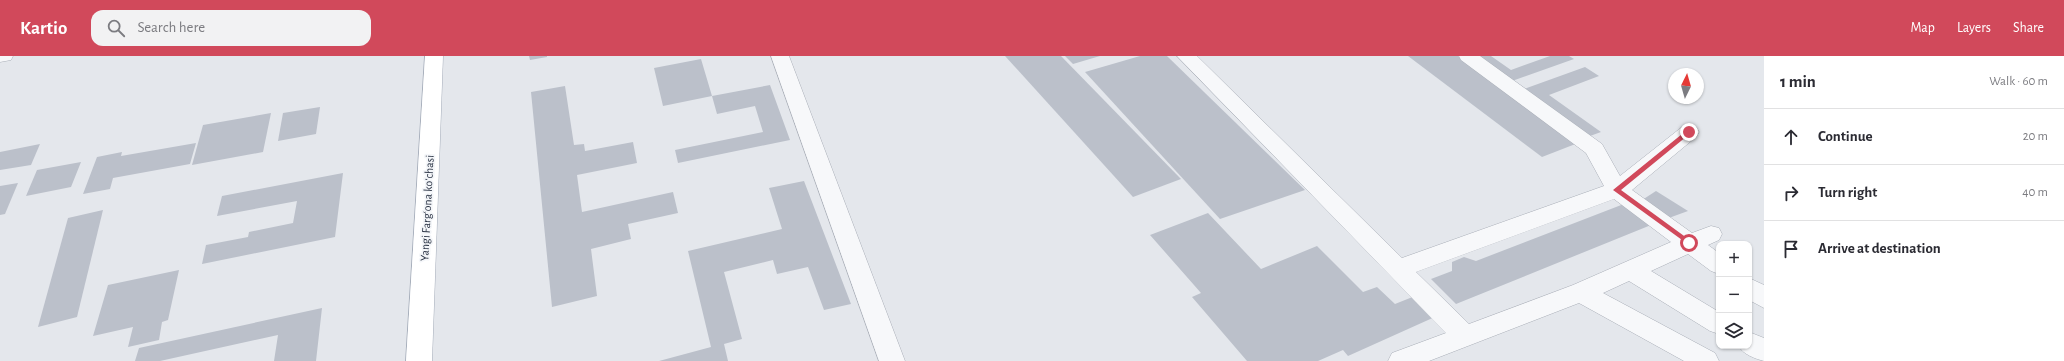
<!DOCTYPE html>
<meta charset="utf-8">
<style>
:root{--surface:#fff;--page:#f2f2f3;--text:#2b2b33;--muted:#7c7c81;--line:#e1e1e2;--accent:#d1495b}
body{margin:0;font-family:"Alegreya Sans",sans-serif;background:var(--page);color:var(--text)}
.controls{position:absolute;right:12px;bottom:12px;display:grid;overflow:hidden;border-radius:8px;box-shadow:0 1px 3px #0004}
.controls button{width:36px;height:36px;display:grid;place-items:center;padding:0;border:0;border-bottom:1px solid var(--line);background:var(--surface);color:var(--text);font:20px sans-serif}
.compass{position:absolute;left:1668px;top:12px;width:36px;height:36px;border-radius:50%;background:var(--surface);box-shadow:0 1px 3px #0004;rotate:5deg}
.stop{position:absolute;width:12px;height:12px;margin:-9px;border:3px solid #d1495b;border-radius:50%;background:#fff}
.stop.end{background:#d1495b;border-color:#fff;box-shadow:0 1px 4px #0008}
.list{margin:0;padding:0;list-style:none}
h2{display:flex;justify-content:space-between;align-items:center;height:52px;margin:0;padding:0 16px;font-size:17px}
h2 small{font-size:13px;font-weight:400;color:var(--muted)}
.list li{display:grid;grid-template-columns:26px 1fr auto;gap:12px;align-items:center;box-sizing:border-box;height:56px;padding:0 16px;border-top:1px solid var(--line)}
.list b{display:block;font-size:15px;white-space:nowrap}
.list em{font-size:13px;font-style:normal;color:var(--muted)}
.icon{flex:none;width:22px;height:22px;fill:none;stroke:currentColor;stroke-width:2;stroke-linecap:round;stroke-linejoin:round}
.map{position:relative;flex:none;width:1764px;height:305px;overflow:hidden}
header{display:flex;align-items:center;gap:24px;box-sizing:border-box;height:56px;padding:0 20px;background:var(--accent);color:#fff}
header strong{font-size:19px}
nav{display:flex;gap:22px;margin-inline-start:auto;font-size:14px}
.search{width:280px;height:36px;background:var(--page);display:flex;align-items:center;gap:10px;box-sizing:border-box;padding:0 14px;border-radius:12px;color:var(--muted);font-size:15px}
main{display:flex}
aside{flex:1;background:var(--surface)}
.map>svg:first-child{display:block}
.building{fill:#bbc0ca}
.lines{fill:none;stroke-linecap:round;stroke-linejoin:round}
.minor-casing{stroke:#a9aeb7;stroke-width:1}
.major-casing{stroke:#a3abb8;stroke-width:1}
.minor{fill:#f7f8fa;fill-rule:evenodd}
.major{fill:#fff;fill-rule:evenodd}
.route{fill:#d1495b}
.labels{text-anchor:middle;stroke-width:3.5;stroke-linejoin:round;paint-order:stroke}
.street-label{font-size:12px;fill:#2b3445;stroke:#f4f6f9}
</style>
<header>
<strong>Kartio</strong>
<div class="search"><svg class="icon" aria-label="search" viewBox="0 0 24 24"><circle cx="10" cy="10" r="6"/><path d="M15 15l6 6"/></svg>Search here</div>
<nav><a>Map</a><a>Layers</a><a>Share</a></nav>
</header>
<main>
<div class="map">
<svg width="1764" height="305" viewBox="0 0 1764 305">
<rect width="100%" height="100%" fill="#e4e7ec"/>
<g class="building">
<path d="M529,0h18v1l-17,3z"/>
<path d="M1005,0h56l120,123 -48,18z"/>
<path d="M1065,0h35l-27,8z"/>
<path d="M1140,0h27l138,134 -85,29 -135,-147z"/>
<path d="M1408,0h50l120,87 -36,14z"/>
<path d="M1476,0h15l20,14 39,-14h19l5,3 -62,22z"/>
<path d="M701,3l11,37 58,-11 20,55 -112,23 -3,-13 88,-18 -8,-26 -38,8 -5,-18 -49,10 -9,-38z"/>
<path d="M1585,11l14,9 -50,19 52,37 -11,4 -66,-47z"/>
<path d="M565,30l9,59 10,-1 1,7 48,-9 4,21 -60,12 5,37 91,-20 5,21 -50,11 3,15 -40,10 6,47 -45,11 -21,-215z"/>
<path d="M320,51l-4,27 -38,7 5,-28z"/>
<path d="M271,57l-8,39 -71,13 11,-40z"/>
<path d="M196,87l-6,21 -77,14 -3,11 -27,5 14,-37 25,-5 -1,4z"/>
<path d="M40,88l-9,21 -31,5v-18z"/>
<path d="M81,106l-10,25 -45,9 11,-26z"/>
<path d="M343,117l-8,64 -133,27 4,-19 42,-8 1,-5 44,-9 4,-22 -80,15 5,-20z"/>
<path d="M804,125l47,123 -27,6 -16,-43 -31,7 -4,-14 -49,12 18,67 -18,5 4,17h-69l52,-14 -23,-96 94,-22 -13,-41z"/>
<path d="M18,127l-13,31 -5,1v-29z"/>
<path d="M1656,135l32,20 -22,8 -27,-17z"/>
<path d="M1629,146l27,21 -200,81 -25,-25 21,-8v-9l12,-5 12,4z"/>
<path d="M103,154l-26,107 -39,10 30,-109z"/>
<path d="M1208,157l53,56 56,-23 46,46 14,-5 18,17 20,-8 22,20 -89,40 -5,-6 -25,11h-71l-55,-64 9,-4 -51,-58z"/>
<path d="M179,214l-11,50 -6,2 -3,18 -31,7 5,-20 -40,9 15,-51z"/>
<path d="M322,252l-6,53h-42l4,-26 -118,26h-25l4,-13z"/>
</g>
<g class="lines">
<defs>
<g id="minor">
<path d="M0,0h13l-2,4 -11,2z"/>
<path d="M771,0h18l116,305h-26z"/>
<path d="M1177,0h20l205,202 202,-72 -18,-33 -125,-93 -2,-4h21l122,88 18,32 62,-49 7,-2 7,2 3,5 -3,5 -64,53 60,43 19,-7 8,2 3,6 -3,6 -11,5 11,8v21l-8,-3 -23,-17 -37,17 68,41v22l-9,-3 -81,-50 -26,12 112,60 4,8h-35l-105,-58 -150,58h-41l4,-8 54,-20zM1614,143l57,43 -98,43 -104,39 -53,-52z"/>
<path d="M1749,222l15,7v23l-15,-8z"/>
<path d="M1749,276l15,6v23c-8,-2 -22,-7 -25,-15h10z"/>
</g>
<path id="major" d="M425,0h18l-11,305h-26z"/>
</defs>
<use href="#minor" class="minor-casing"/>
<use href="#major" class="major-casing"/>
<use href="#minor" class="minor"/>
<use href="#major" class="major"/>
</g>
<path class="route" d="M1687,74l5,2 -71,58 70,51 1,2 -3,2 -76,-55z"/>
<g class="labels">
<g class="street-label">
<text transform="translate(427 152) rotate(-87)" y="4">Yangi Fargʻona koʻchasi</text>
</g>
</g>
</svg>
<div class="controls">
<button>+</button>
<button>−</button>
<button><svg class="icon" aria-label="layers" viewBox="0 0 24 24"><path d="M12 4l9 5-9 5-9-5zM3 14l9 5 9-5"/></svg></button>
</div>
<svg class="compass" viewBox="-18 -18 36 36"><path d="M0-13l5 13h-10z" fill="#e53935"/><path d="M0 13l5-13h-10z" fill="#7c7c81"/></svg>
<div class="stop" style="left:1689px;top:187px"></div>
<div class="stop end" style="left:1689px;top:76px"></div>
</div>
<aside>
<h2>1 min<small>Walk · 60 m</small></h2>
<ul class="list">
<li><svg class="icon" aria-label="ahead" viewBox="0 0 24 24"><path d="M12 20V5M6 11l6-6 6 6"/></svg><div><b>Continue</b></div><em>20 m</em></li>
<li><svg class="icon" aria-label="right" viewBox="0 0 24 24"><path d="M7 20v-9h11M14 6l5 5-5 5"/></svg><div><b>Turn right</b></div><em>40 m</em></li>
<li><svg class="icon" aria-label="arrive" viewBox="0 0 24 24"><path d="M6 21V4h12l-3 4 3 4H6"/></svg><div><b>Arrive at destination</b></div></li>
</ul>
</aside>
</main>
